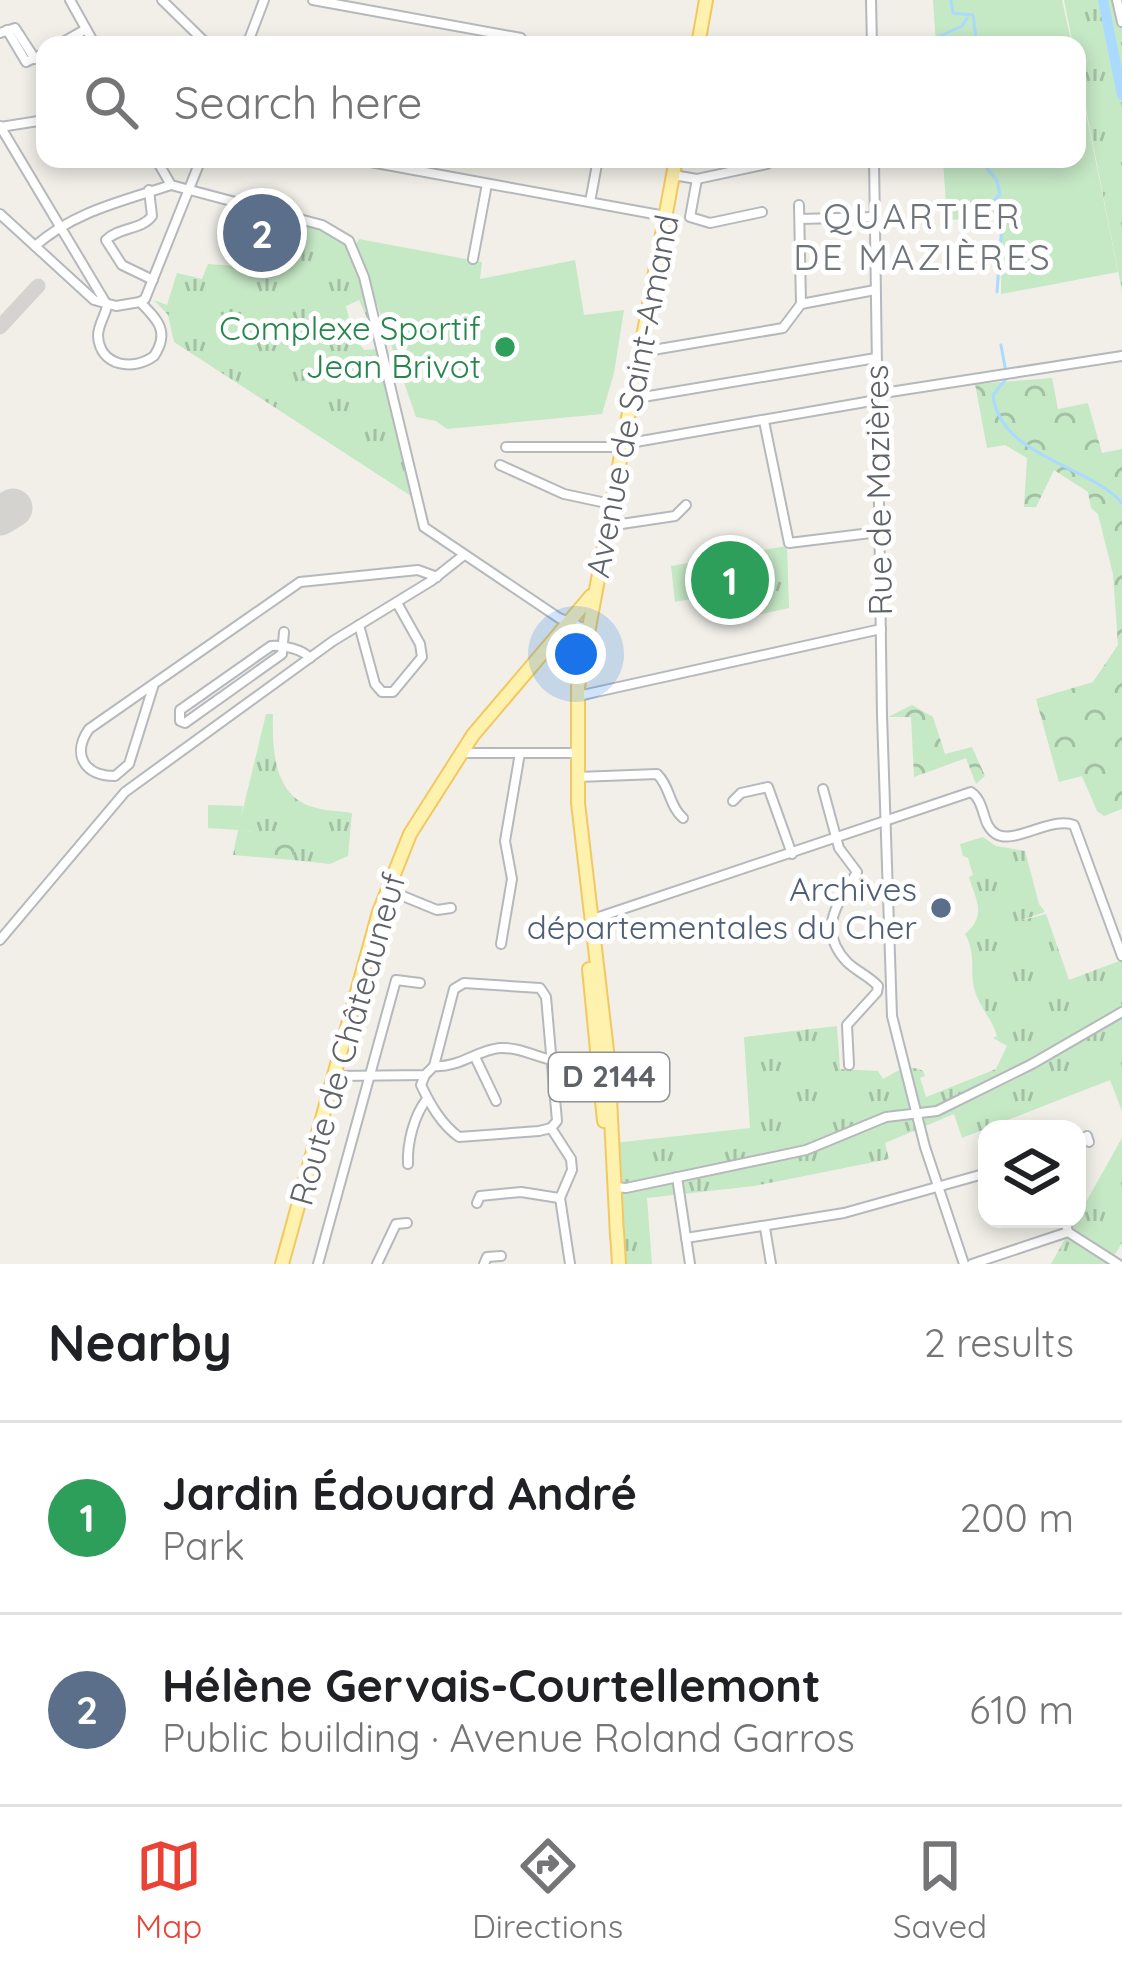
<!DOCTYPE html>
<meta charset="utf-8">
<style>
:root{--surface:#fff;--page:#f6f6f6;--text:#202124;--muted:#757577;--line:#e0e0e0;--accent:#ea4335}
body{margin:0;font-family:Quicksand,sans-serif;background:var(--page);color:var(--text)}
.controls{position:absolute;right:36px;bottom:36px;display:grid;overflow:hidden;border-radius:24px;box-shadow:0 6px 18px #0003}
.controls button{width:108px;height:108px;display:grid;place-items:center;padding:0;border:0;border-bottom:3px solid var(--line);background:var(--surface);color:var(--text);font:60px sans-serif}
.you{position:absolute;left:576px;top:654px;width:42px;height:42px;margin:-30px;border:9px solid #fff;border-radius:50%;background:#1a73e8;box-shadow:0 0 0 18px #1a73e833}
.badge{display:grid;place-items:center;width:78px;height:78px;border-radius:50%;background:var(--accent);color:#fff;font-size:39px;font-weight:700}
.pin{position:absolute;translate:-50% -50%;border:6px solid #fff;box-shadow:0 3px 12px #0006}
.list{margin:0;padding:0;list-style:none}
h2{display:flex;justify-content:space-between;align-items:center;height:156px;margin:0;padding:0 48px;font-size:51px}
h2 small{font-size:39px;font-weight:400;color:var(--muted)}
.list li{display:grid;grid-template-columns:78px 1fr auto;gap:36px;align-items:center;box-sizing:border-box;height:192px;padding:0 48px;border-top:3px solid var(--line)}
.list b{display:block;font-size:45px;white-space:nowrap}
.list p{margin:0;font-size:39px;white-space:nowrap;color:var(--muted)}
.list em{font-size:39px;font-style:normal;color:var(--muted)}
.icon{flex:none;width:66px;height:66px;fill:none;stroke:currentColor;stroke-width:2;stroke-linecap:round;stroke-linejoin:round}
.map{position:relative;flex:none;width:1122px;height:1264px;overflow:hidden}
.search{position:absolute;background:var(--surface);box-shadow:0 6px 18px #0003;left:36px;right:36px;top:36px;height:132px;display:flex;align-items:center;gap:30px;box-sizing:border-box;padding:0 42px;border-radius:24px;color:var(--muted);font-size:45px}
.sheet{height:540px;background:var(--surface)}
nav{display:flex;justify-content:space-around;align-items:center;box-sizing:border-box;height:168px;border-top:3px solid var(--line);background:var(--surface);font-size:33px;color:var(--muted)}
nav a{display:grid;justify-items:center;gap:6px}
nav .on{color:var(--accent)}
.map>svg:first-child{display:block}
.grass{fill:url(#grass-tufts)}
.forest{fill:url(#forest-crowns)}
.garden{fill:#c5e8c5}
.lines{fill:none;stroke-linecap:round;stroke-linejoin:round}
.stream{stroke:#aadaff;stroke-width:3}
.river{stroke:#aadaff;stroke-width:10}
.taxiway{stroke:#d4d3d0;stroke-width:15}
.runway{stroke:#d4d3d0;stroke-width:39}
.minor-casing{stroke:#b5b8bc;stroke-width:12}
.major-casing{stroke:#f2c960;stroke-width:16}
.minor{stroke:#fff;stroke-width:8}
.major{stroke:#fff2af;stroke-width:12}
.leisure-dot{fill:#2e9e5b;stroke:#fff;stroke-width:4.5}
.service-dot{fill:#5c6f8a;stroke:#fff;stroke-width:4.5}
.labels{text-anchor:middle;stroke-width:10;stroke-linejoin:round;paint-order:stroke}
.shield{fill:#fff;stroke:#8f9295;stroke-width:3}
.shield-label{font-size:30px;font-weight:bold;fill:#5f6368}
.leisure-label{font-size:33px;fill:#27864d;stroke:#fff;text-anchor:end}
.street-label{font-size:33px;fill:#5f6368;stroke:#fff}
.service-label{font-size:33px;fill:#4e5e75;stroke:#fff;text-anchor:end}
.neighbourhood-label{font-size:36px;letter-spacing:3px;fill:#70757a;stroke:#fff}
</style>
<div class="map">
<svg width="1122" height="1264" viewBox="0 0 1122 1264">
<defs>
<pattern id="grass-tufts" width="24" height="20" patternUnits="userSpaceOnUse" patternTransform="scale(3)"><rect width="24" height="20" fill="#c5e8c5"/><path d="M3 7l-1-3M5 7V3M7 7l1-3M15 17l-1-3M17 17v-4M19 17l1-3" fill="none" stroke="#a3c0a4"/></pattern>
<pattern id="forest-crowns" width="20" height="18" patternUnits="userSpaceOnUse" patternTransform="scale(3)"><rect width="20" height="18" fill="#c5e8c5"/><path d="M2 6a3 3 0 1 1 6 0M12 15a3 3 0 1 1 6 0" fill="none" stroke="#a3c0a4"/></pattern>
</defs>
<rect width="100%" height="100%" fill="#f1efe8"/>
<g class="grass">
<path d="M1064,0h58v291l-45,-228v-18h-4z"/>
<path d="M276,217c80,22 75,20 94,101h-3l-8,-18 -13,6 7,30 11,14 13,-1 34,147 -237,-154 -6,-27 -14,-15 13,5 10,-32 25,6 6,-15 42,3 6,-24 13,2z"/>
<path d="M787,546l2,62 -67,15 -10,-28 -37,7 -4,-36z"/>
<path d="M266,714h7c-1,33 0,82 40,93 12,4 26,4 39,6l-4,43 -18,8 -37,-4 2,-22 -57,-8z"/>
<path d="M983,837l13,9 29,5 14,53 6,8 -26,9 27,-7 23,66 53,-20v151l-12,-31 -148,58 -8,-24 -69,29 4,16 -135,27 -107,12 5,66h-33l-5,-121 136,-15 -6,-91 93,-11 3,43 38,2 5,8c14,-8 25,-16 40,-8l2,5 -5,2 6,19 70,-28 11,-23 -14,-8 4,-2c-6,-19 -18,-30 -22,-45 -6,-21 2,-36 -10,-57 23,-19 10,-36 4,-57l4,-2 -5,-17 -5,-2 -3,-12z"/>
<path d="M1122,1138v105l-13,21h-58z"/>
</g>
<g class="forest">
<path d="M1052,378l6,31 30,-6 14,50 20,-4v360l-18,7 -7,-5 -15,-35 -23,6 -23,-83 57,-17 25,-37 -5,-71 -15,-60 -7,-6 -3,-16 -34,-22 -18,37h-12l3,-49 -22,-13 -18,3 -12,-64z"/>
<path d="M912,705l21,12 12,37 27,-7 13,29 -9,8 -10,-26 -52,19 -3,-60h-23z"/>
<path d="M208,805l35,1 -4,24 57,8 -3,22 -60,-5 5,-25 -30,-2z"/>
</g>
<g class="garden">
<path d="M933,0h129l10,45h-136z"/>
<path d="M1077,68l41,204 -117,22 1,-77 -55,3 -4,-61h134z"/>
<path d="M359,239l123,23 -2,17 95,-19 9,55 40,-5 -10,63 -12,41 -155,15 -11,-8 -20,-4 -60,-173z"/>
</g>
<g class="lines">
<g class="stream">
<path d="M951,0l2,13 20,2 4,30"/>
<path d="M934,45l2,-7 26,-12 5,-8"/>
<path d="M980,159l17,22 3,13 -8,9 10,20 -5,69"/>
<path d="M1001,345l4,22"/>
<path d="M1006,379l-13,16c7,62 96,70 129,108"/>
</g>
<path class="river" d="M1103,0l19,95"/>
<path class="taxiway" d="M0,327l38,-41"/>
<path class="runway" d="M0,516l13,-8"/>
<defs>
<g id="minor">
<path d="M70,0l25,45"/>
<path d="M162,0l46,45"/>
<path d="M313,0l208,38 3,7"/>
<path d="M871,0l1,45"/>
<path d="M1117,0l5,22"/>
<path d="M7,30l19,32 19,-9"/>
<path d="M0,33l15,-5 20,31"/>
<path d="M791,42l1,3"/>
<path d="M58,45l28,-16"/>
<path d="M247,45l17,-45"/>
<path d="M0,126l107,179"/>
<path d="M0,127l45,-7"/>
<path d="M156,159l15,26 151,40 27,16 15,36 60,250 135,91 27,11"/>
<path d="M354,159l311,57"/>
<path d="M874,159l8,556 10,301 33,131 39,117"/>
<path d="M673,175l24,4 70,-15"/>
<path d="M697,179l-7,38 20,6 52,-11"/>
<path d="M149,190l3,26c-10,14 -33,11 -46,24l16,25 31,15"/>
<path d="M590,202l8,-43"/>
<path d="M799,205l2,99"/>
<path d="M0,214l94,86 22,6 24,-4"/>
<path d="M800,219l75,-2"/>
<path d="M35,246c40,-35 88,-45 136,-61"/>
<path d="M473,259l14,-75"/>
<path d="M140,302l5,-3 56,-140"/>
<path d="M107,306c-2,10 -9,19 -9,30 2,31 36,35 56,20 16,-24 4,-36 -14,-54"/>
<path d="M641,352l142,-24 18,-24 74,-14"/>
<path d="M877,394l245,-38"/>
<path d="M631,399l245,-41"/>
<path d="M764,421l25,122 90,-11"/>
<path d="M624,444l253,-44"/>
<path d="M506,447h116"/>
<path d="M500,465l64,29 47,10"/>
<path d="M608,526l67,-10 11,-11"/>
<path d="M359,625l16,59 7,8h11l29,-35 -2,-13 -23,-41"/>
<path d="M284,632l-2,22 -97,69 -5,-2v-11l91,-64c12,-1 31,3 39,12"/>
<path d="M154,684l-25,80 -14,12c-30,0 -44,-21 -26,-47l211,-147 118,-12 19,7"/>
<path d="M578,696l303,-67"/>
<path d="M460,753h117"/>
<path d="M578,777l79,-3c13,12 12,32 26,44"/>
<path d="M823,789l16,59 18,24c-17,29 -42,56 -10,90 9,9 22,14 31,24l-1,6 -30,33 2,40"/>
<path d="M733,801l8,-8 27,-6 24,67"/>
<path d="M388,890l49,20 14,-2"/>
<path d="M590,920l381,-128c15,10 10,33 25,42 18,11 55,-18 78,-9l48,131"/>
<path d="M0,940l125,-148 208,-151 98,-60 33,-26"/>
<path d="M501,944l11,-65 -7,-38 15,-88"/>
<path d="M475,1057l21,44"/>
<path d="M425,1075l-4,10c9,19 20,39 38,52l80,-6 12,-3 6,-7 -11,-124 -6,-9 -76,-5 -10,6 -20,77"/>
<path d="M335,1076l90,-1 9,-9c25,2 43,-16 66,-18 17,-1 32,7 48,11"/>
<path d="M551,1128l20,31 1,11 -12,28 10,66"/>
<path d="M1077,1140l10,-4 2,6"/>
<path d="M408,1164c-1,-21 6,-49 19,-65"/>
<path d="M677,1177l13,87"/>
<path d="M615,1187l11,1 180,-38 80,-33 51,-6 95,-47 90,-52"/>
<path d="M477,1203l3,-7 41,-4 38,6"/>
<path d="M1065,1219l3,13 50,32"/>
<path d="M765,1228l6,36"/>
<path d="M686,1238l158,-25 143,-40"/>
<path d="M318,1264l78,-284 24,3"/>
<path d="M377,1264l19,-40 11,-1"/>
<path d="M484,1264l3,-7 14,-1"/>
<path d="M972,1264l96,-32"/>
</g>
<g id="major">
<path d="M698,45l8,-45"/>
<path d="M589,969l15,152"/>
<path d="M617,1231l2,33"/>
<path d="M617,1236l-9,-177 -30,-256v-116l98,-528"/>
<path d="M282,1264l97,-352 31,-78 63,-99 118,-139"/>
</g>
</defs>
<use href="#minor" class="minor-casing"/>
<use href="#major" class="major-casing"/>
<use href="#minor" class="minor"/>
<use href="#major" class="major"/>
</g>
<circle class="leisure-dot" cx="505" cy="347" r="12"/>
<circle class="service-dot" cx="941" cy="908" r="12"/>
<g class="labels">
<rect class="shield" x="549" y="1053" width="120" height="48" rx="9"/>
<g class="shield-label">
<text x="609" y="1087">D 2144</text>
</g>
<g class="leisure-label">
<text x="481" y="340">Complexe Sportif<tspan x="481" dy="38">Jean Brivot</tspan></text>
</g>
<g class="street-label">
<text transform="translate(632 396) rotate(-79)" y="12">Avenue de Saint-Amand</text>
<text transform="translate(878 490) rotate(-91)" y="12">Rue de Mazières</text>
<text transform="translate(347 1039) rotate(-74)" y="12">Route de Châteauneuf</text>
</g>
<g class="service-label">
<text x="917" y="901">Archives<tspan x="917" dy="38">départementales du Cher</tspan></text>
</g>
<g class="neighbourhood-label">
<text x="923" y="229">QUARTIER<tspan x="923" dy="41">DE MAZIÈRES</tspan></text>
</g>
</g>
</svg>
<div class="controls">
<button><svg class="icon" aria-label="layers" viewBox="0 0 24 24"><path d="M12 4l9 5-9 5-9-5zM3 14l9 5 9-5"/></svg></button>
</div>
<div class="you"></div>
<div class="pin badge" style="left:730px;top:580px;background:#2e9e5b">1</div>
<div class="pin badge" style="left:262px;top:233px;background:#5c6f8a">2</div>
<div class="search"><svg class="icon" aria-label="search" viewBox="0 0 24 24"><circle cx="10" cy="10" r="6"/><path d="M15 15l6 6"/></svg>Search here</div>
</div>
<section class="sheet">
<h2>Nearby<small>2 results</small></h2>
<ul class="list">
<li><span class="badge" style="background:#2e9e5b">1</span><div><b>Jardin Édouard André</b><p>Park</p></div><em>200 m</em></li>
<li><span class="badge" style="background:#5c6f8a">2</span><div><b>Hélène Gervais-Courtellemont</b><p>Public building · Avenue Roland Garros</p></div><em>610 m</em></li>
</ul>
</section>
<nav>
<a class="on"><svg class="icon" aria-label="map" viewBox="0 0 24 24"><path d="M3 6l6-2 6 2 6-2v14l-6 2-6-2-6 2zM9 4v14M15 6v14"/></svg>Map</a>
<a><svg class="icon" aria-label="directions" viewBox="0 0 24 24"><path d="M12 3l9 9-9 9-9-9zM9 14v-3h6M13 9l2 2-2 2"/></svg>Directions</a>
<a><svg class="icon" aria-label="saved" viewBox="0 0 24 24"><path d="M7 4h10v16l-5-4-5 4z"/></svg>Saved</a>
</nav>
